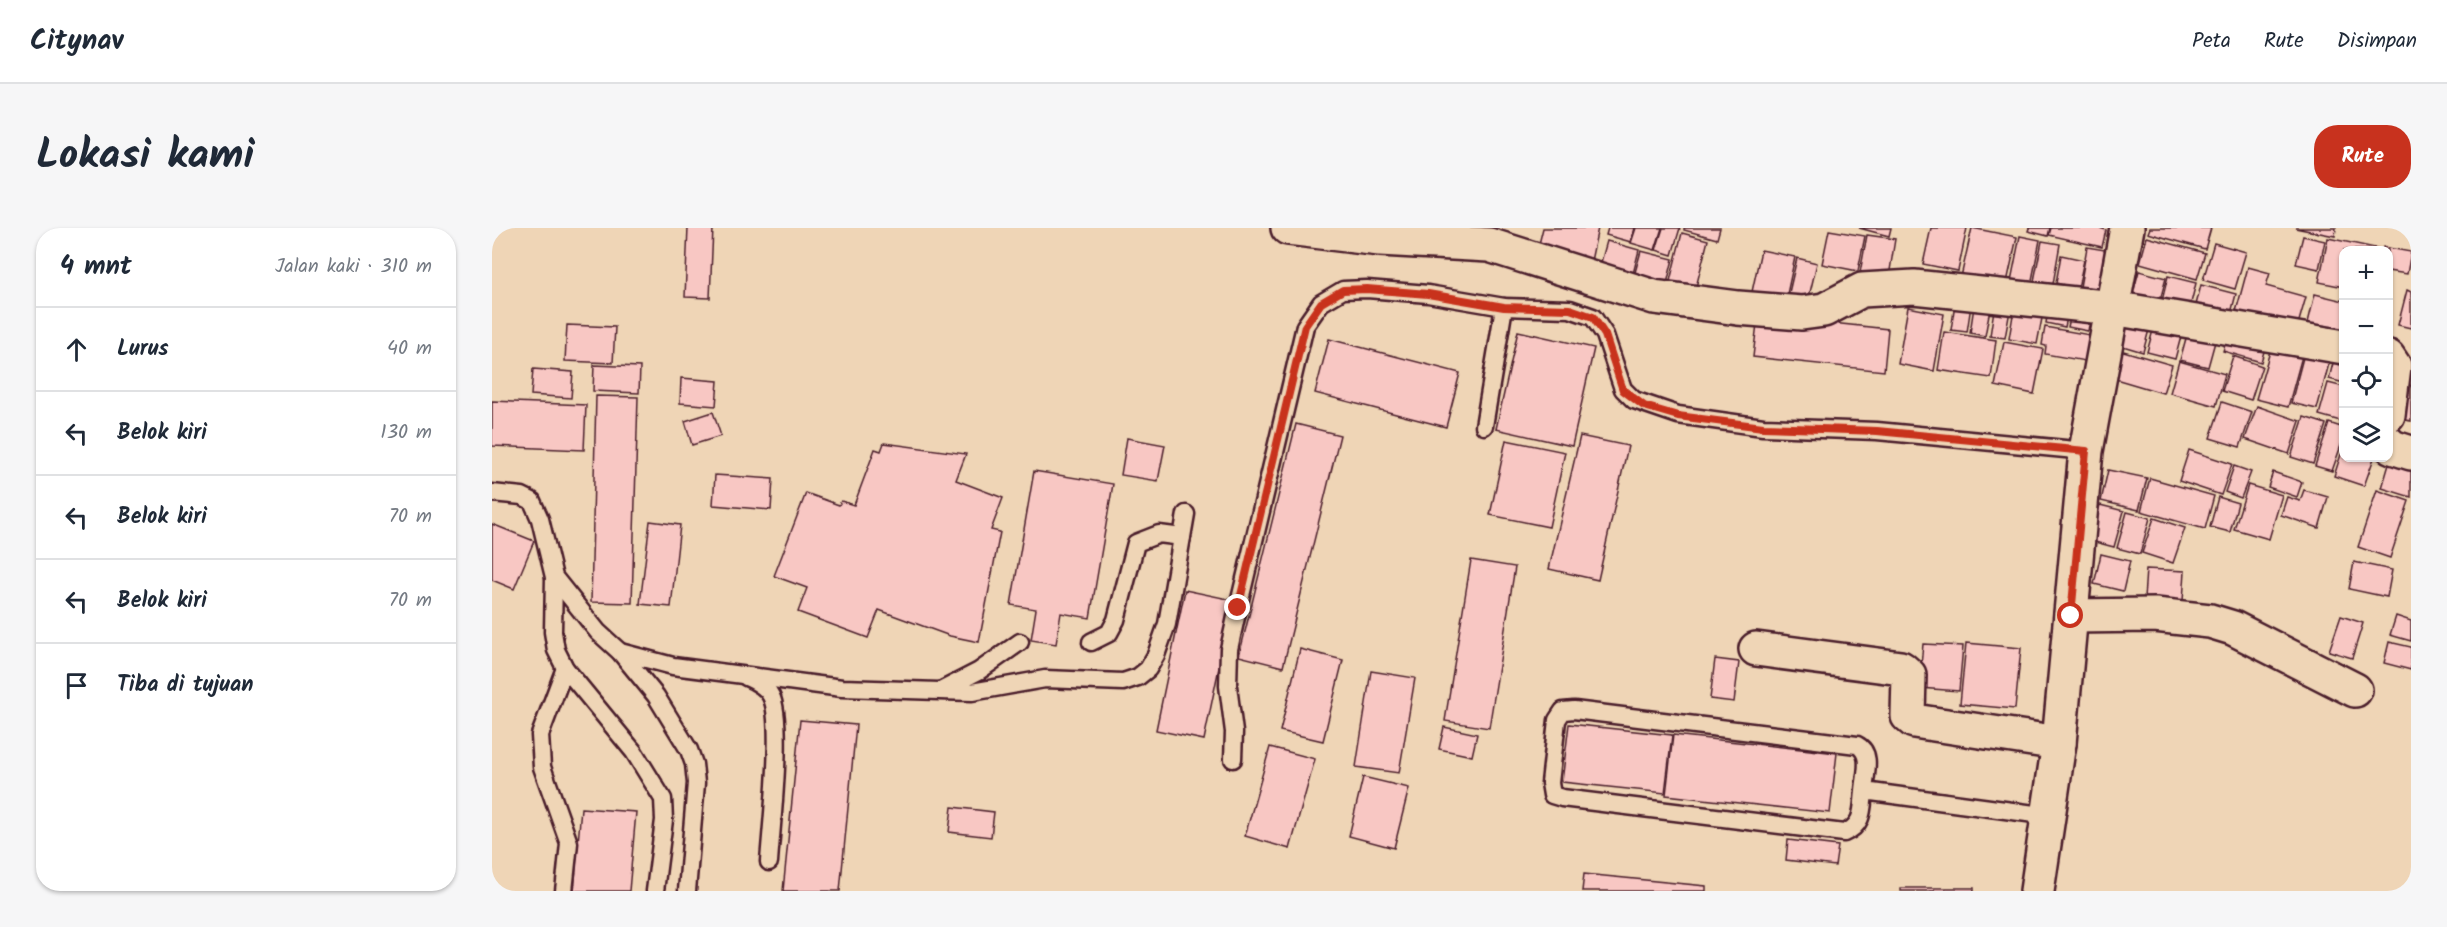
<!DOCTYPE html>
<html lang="id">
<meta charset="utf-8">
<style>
:root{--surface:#fff;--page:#f6f6f7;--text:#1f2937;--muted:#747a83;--line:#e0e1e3;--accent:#c8321e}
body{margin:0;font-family:Kalam,sans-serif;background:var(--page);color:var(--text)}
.controls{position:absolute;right:18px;top:18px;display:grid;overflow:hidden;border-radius:12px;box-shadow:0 2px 4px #0004}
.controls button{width:54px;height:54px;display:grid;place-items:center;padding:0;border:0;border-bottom:2px solid var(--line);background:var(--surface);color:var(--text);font:30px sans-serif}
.stop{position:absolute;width:18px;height:18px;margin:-14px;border:4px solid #c8321e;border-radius:50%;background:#fff}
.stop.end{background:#c8321e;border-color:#fff;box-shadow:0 2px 6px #0008}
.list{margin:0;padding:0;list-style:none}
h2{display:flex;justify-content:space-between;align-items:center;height:78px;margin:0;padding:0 24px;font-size:26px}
h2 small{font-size:20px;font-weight:400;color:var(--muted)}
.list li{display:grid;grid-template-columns:39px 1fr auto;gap:18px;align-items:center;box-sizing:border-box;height:84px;padding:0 24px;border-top:2px solid var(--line)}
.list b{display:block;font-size:22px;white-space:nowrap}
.list em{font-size:20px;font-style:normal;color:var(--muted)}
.icon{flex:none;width:33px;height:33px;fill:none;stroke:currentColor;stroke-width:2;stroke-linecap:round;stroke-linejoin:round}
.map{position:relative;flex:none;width:1919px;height:663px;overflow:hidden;border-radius:24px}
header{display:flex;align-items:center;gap:36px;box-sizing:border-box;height:84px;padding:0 30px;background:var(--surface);border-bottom:2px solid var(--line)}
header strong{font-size:28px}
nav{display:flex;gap:33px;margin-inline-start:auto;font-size:21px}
.intro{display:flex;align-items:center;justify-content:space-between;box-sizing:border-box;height:144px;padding:0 36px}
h1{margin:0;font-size:42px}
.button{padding:15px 27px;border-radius:24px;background:var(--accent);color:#fff;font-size:21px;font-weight:700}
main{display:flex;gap:36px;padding:0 36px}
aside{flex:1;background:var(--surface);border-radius:24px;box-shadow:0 2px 4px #0004}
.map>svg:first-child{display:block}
.building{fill:#f8c7c3;stroke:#4a1f2b;stroke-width:1.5}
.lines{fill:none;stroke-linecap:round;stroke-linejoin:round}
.lane-casing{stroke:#4a1f2b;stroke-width:21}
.street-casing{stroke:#4a1f2b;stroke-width:38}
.lane{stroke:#efd5b6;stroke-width:16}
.street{stroke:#efd5b6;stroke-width:33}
.route{stroke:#c8321e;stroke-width:8}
</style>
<header>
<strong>Citynav</strong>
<nav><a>Peta</a><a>Rute</a><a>Disimpan</a></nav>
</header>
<div class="intro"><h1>Lokasi kami</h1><a class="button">Rute</a></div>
<main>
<aside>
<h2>4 mnt<small>Jalan kaki · 310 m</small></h2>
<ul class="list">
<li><svg class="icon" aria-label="ahead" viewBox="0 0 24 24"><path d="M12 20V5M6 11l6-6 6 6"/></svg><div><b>Lurus</b></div><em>40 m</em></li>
<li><svg class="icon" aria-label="left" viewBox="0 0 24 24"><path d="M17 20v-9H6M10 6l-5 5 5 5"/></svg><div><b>Belok kiri</b></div><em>130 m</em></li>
<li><svg class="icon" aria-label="left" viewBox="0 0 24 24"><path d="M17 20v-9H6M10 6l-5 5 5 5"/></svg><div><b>Belok kiri</b></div><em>70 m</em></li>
<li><svg class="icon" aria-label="left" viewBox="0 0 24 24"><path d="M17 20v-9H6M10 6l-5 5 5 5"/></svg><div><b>Belok kiri</b></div><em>70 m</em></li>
<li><svg class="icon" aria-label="arrive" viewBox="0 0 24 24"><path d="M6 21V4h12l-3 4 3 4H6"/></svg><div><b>Tiba di tujuan</b></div></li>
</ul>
</aside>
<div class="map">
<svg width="1919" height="663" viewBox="0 0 1919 663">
<rect width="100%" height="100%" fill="#efd5b6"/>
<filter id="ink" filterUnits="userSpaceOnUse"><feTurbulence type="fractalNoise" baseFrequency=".0167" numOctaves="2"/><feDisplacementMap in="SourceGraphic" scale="12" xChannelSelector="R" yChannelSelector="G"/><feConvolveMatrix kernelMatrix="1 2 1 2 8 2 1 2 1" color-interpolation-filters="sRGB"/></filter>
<g filter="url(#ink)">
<g class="building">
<path d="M196,0h25l-3,70 -25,-1z"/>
<path d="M1051,0h55l-7,33 -53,-13z"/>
<path d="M1116,0h27l-4,14 -25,-7z"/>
<path d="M1144,0h26l-7,22 -24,-7z"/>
<path d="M1171,0h17l-8,27 -16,-5z"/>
<path d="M1192,0h36l-3,11 -33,-9z"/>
<path d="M1367,0h32l-2,8z"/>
<path d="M1439,0h36l-9,43 -35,-7z"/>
<path d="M1480,0l45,9 -11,50 -45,-10z"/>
<path d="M1537,0h21l-2,8 -20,-5z"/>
<path d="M1559,0h49l6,2 -4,17 -53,-12z"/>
<path d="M1658,0h61l-6,21 -57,-16z"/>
<path d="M1803,0h41l-1,8z"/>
<path d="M1337,2l36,6 -7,35 -36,-7z"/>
<path d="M1190,5l26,7 -13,51 -26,-6z"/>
<path d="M1375,7l28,4 -7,44 -29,-5z"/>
<path d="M1528,8l20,4 -9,45 -20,-4z"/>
<path d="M1811,8l22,5 -6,28 -23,-5z"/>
<path d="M1655,9l58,16 -8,26 -57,-16z"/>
<path d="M1836,10l52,11v1h-36v37l-25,-5z"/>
<path d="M1115,13l32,9 -8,32 -33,-9z"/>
<path d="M1550,13l18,3 -7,40 -19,-3z"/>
<path d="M1722,15l32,9 -11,37 -32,-9z"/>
<path d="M1595,19l18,3 -7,40 -18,-3z"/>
<path d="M1891,19l28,5 -4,22 -19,-3v-21h-6z"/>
<path d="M1269,22l34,7 -11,51 -34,-7z"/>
<path d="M1149,23l32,8 -8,33 -33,-9z"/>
<path d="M1569,27l23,5 -6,28 -22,-5z"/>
<path d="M1305,30l20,5 -9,38 -20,-4z"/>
<path d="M1756,39l22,6 -4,13 40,11 -11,38 -61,-16z"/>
<path d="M1647,43l27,7 -8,30 -27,-8z"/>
<path d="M1676,48l28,7 -8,32 -28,-6z"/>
<path d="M1709,57l35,9 -8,31 -35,-8z"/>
<path d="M1915,62l4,2v36l-13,-3z"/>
<path d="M1823,66l29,7v43l-39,-9z"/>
<path d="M1464,69l16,2 -5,33 -16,-2z"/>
<path d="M1483,72l16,3 -6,33 -15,-3z"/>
<path d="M1503,75l16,2 -6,33 -15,-2z"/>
<path d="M1523,75l29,5 -7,36 -28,-5z"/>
<path d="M1557,76l20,3 -4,20 -19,-4z"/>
<path d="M1416,79l36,7 -10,57 -36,-7z"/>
<path d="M1580,80l19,3 -3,20 -20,-4z"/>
<path d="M1266,87l130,14 -4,42 -131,-14z"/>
<path d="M1632,87l27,7 -8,30 -27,-8z"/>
<path d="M1663,95l28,6 -8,30 -28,-7z"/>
<path d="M75,97l48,2 -2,36 -48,-2z"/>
<path d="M1553,99l45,8 -5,26 -40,-7 1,-8 -4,-1z"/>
<path d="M1738,102l37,11 -6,21 -38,-11z"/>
<path d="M1026,103l76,17 -22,98 -76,-17z"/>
<path d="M1696,103l28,7 -8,29 -28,-7z"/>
<path d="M1452,104l52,8 -5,38 -53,-8z"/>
<path d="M837,111l131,34 -14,54 -131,-34z"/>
<path d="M1781,113l31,8 -16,58 -32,-8z"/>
<path d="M1512,114l39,7 -9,45 -39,-8z"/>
<path d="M1628,122l52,15 -9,28 -51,-15z"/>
<path d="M1813,122l26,6 -14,53 -26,-6z"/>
<path d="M1843,127l9,2v26l-15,-4z"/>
<path d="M1741,128l29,10 -11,34 -29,-9z"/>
<path d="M1687,133l46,13 -9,32 -46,-13z"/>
<path d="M102,137l46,2 -1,26 -46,-2z"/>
<path d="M41,141l40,3 -2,26 -40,-3z"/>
<path d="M189,150l37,3 -2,25 -36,-3z"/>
<path d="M1836,155l16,4v35l-25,-7z"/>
<path d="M1914,156l5,1v36l-12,-2z"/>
<path d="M104,168l42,1 -6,206 -41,-1z"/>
<path d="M0,173l94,4 -2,45 -92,-4z"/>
<path d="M1730,174l30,10 -12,35 -30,-9z"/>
<path d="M1765,178l43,15 -11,33 -44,-15z"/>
<path d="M221,184l8,24 -29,9 -7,-24z"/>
<path d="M1812,189l22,7 -13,40 -22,-7z"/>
<path d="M1837,195l15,5v9l-12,34 -17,-5z"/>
<path d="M804,196l44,11 -57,232 -44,-11z"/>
<path d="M1088,208l48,10 -30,134 -49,-11z"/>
<path d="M635,210l38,7 -7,36 -37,-6z"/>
<path d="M1014,212l59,12 -16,75 -59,-12z"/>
<path d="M392,215l82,11 -10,26 47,18 -12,32 9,2 -21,110 -29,-6 -71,-26 -11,28 -70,-26 9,-24 -33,-12 32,-83 33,12 2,-4 13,4 21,-56 6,2z"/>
<path d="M1852,217v13h30l-10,28 -30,-10z"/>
<path d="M1697,222l43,14 -11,31 -42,-14z"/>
<path d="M1900,226l19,5v38l-29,-9z"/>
<path d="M1742,238l17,6 -10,26 -16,-6z"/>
<path d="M1616,242l39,8 -8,32 -38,-9z"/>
<path d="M542,243l79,13 -23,134 -29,-5 -5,31 -25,-4 5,-31 -25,-4z"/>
<path d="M1781,244l29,10 -5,15 -29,-10z"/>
<path d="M223,247l58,4 -2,31 -58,-5z"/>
<path d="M1658,250l64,18 -9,33 -64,-18z"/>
<path d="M1756,257l34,10 -13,44 -35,-10z"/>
<path d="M1812,262l24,7 -9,31 -38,-13 6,-18 13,4z"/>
<path d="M1885,262l32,11 -19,57 -32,-11z"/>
<path d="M1726,269l20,6 -8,29 -20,-5z"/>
<path d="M1608,277l24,6 -10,36 -23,-6z"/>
<path d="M1635,284l23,6 -10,36 -23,-6z"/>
<path d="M1662,290l31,10 -12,35 -31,-10z"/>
<path d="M158,293l30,4 -9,82 -31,-3z"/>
<path d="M0,296l42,17 -20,48 -22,-9z"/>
<path d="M1609,326l29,7 -7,30 -29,-7z"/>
<path d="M979,332l44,7 -26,161 -44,-7z"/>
<path d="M1862,334l38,8 -5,27 -38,-8z"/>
<path d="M1654,341l39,2 -2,30 -39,-2z"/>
<path d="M693,362l48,10 -29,140 -48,-10z"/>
<path d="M1849,388l22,7 -11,35 -23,-7z"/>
<path d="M1904,388l15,5v20l-21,-6z"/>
<path d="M1897,414l22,5v23l-27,-7z"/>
<path d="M1474,415l55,5 -6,61 -55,-5z"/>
<path d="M1431,416l40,2 -4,45 -40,-3z"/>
<path d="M808,421l43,11 -20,81 -43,-10z"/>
<path d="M1223,431l24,3 -5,40 -24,-3z"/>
<path d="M879,443l44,7 -16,95 -43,-6z"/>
<path d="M308,492l56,5 -16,166h-57z"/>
<path d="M1077,496l103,11 -7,58 -103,-11z"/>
<path d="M952,499l33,7 -5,22 -33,-7z"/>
<path d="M1181,507l164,18 -7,60 -164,-18z"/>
<path d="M778,519l45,12 -25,90 -45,-13z"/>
<path d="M871,549l46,11 -15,60 -45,-12z"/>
<path d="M460,579l42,5 -3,25 -42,-5z"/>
<path d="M89,580l55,4 -7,79h-55z"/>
<path d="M1296,612l50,6 -3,20 -49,-6z"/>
<path d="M1092,646l122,12v5h-124z"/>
<rect x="1409" y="660" width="73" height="3"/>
</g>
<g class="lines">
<defs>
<g id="lane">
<path d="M992,198l20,-119"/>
<path d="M0,265l30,3 10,5 8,18 14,58 44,55 22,20 36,44 33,54 5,14 2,19 -9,108"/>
<path d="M62,349l-1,55 3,18 9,18 69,84 29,47 1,21 -9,71"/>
<path d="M599,414l18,-9 7,-13 20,-77 23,-9 23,3"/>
<path d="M128,424l53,14 169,22 130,4 73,-13 78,3 15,-5 10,-8 8,-14 11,-31 19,-110"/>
<path d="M254,449c9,4 20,9 25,19 13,25 0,133 -2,166"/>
<path d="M450,462l37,-19 41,-29"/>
<path d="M741,531l1,-27 -6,-46 1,-37 9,-41 67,-282 16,-23 22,-13 24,-1 61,5 76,13 66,2 23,8 12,18 18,54 11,11 44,15 85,12 114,4 209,20"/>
<path d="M1372,563c-2,18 0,34 -20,42l-282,-35 -10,-3 -2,-12 7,-63 6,-9 11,-1 283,35c16,8 8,30 7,46l185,25"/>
<path d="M72,663l5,-48 -27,-76 -2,-32 25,-67"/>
</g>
<g id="street">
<path d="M796,0l92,11 109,6 165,52 84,11 64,5 22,-3 38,-20 52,-3 199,21 231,39"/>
<path d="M1896,129l6,9 -6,49"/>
<path d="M1896,215l4,4 19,6"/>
<path d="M1579,388l84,-1 55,6 23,7 122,62"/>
<path d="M1264,421l145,19 8,7 -1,41 6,5 145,22"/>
<path d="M1545,663l22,-148 27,-292 41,-223"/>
</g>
</defs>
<use href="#lane" class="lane-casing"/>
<use href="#street" class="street-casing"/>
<use href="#lane" class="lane"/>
<use href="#street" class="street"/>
</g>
</g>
<g class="lines" filter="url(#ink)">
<path class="route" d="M746,380l67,-282 16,-23 22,-13 24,-1 61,5 76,13 66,2 23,8 12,18 18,55 21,16 34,10 85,11 114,4 209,20 -15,165"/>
</g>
</svg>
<div class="controls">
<button>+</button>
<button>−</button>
<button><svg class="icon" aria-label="locate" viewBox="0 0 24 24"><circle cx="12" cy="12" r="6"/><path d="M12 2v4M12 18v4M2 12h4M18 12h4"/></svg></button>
<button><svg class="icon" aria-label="layers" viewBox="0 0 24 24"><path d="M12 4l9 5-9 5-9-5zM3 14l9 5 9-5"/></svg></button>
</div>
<div class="stop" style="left:1579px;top:388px"></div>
<div class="stop end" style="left:746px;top:380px"></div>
</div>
</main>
